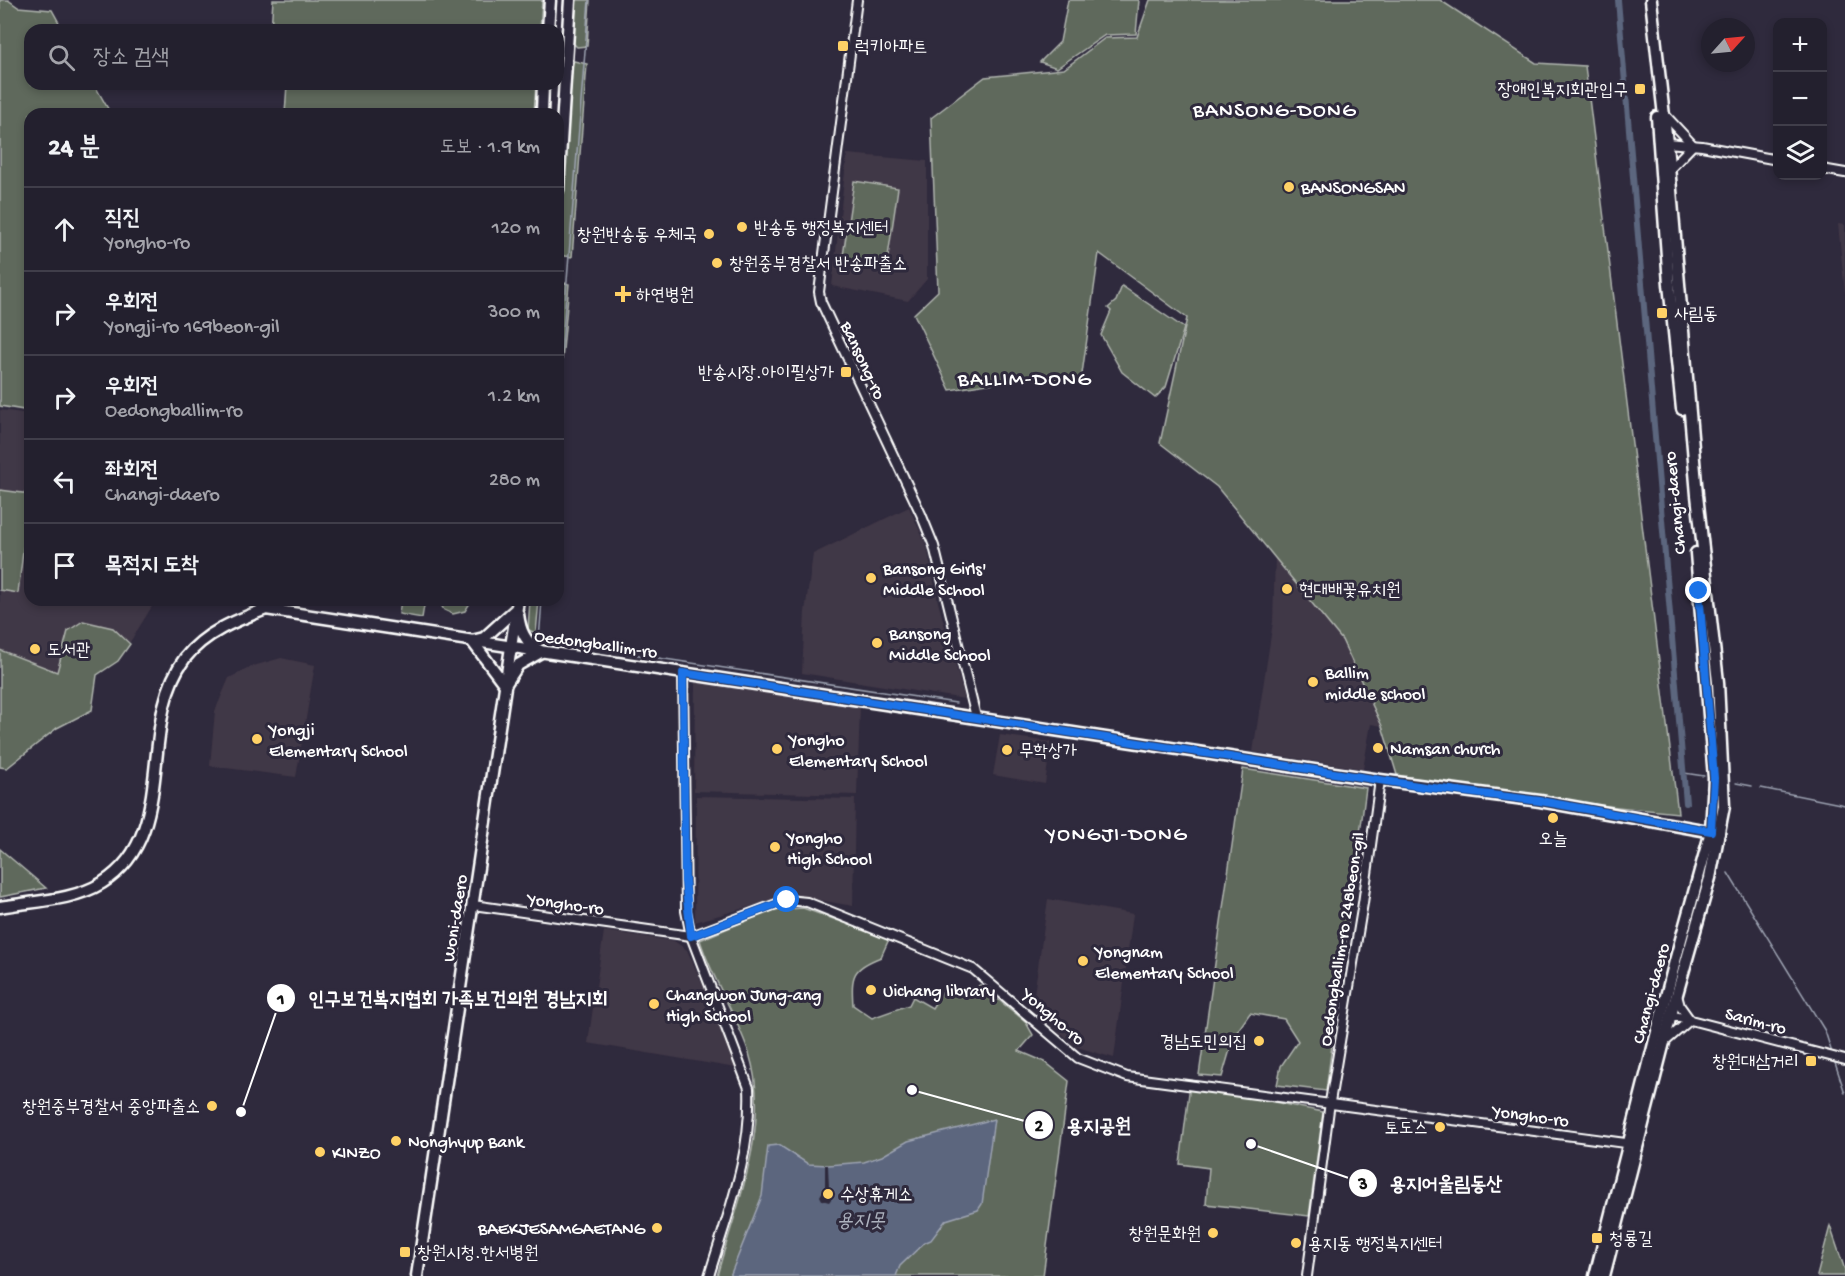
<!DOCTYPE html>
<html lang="ko">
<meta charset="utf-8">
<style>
:root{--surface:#23202e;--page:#2b2836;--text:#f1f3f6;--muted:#a3a3aa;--line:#403e4a}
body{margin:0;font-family:"Gochi Hand","Poor Story",sans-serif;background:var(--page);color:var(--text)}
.controls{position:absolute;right:18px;top:18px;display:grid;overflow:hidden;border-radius:12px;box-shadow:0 3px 9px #0003}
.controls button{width:54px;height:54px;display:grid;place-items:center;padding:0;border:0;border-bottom:2px solid var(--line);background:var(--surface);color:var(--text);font:30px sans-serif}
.compass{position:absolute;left:1701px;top:18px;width:54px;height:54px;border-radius:50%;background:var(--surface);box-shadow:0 3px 9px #0003;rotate:63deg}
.stop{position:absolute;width:18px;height:18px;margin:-14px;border:4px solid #1a73e8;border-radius:50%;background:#fff}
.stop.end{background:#1a73e8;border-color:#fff;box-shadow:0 2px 6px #0008}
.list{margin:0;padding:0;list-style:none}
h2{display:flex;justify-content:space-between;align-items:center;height:78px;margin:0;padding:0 24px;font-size:26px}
h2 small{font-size:20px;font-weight:400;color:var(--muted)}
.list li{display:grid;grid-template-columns:39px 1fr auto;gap:18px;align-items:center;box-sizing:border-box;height:84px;padding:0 24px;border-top:2px solid var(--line)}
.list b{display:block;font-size:22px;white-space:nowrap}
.list p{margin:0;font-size:20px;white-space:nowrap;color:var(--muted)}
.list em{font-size:20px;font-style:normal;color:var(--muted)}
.icon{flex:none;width:33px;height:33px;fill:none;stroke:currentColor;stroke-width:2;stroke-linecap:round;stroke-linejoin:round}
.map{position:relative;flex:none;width:1845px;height:1276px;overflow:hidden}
.search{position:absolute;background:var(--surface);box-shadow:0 3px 9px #0003;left:24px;top:24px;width:540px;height:66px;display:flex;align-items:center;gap:15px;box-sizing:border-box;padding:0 21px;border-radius:18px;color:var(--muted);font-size:22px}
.panel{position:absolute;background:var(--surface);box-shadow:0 3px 9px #0003;left:24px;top:108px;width:540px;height:498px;border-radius:18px}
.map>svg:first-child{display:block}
.built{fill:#413746}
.green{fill:#5f695c;stroke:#afb4ae;stroke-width:1.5}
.water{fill:#5b667e;stroke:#9da3b2;stroke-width:1.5}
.pier{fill:#2f2a3d}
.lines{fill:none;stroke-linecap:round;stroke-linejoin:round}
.stream{stroke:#9da3b2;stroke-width:1.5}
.canal{stroke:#5b667e;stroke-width:6}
.minor-casing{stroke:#fff;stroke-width:12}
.major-casing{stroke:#fff;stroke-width:15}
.minor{stroke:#2f2a3d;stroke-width:8}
.major{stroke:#2f2a3d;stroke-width:10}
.route{stroke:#1a73e8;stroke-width:8}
.poi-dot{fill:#ffd166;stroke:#2f2a3d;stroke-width:2}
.labels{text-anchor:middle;stroke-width:6;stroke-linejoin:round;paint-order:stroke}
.poi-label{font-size:18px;fill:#fff;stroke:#2f2a3d;text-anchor:start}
.street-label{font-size:18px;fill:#fff;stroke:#2f2a3d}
.water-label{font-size:20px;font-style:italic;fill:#adb2be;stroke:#2f2a3d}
.quarter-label{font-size:21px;letter-spacing:1.5px;fill:#fff;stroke:#2f2a3d}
.leader{fill:none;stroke:#fff;stroke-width:2}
.callout-dot{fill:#fff;stroke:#2f2a3d;stroke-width:2}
.mark-label{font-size:18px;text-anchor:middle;font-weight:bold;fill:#111}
.callout-label{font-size:20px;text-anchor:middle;font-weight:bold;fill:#fff;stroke:#2f2a3d;stroke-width:6;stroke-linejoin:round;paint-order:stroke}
</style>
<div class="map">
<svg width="1845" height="1276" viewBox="0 0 1845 1276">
<rect width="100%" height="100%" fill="#2f2a3d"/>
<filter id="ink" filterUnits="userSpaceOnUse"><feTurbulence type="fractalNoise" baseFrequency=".0167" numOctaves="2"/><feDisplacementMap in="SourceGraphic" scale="12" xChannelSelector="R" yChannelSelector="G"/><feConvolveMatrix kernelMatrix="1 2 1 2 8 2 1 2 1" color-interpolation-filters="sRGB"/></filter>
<g filter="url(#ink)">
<g class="built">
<path d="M847,154l80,7v118l-19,22 -76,-15z"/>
<path d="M1838,224l7,1v69z"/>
<path d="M0,410l30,4v186h126l-26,42 -27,-17 -27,3 -18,51 -58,-24z"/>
<path d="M909,507l18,40 11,55 27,97 -163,-26 3,-61 8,-58z"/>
<path d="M1275,556l67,84 40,86 -11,-2 -8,45 -110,-17 20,-130z"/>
<path d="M281,658l34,7 -19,112 -86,-11 5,-55 14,-33 24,-12z"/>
<path d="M695,682l165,25 -3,88 -163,-4z"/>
<path d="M1000,735l51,7 -6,42 -52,-9z"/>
<path d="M696,796l159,3 -2,107 -63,-11 -95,27z"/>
<path d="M1048,899l85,15 -19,144 -37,-11 -45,-39z"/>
<path d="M604,931l70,10 13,9 44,97 5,21 -148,-25z"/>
</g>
<g class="green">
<path d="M0,0h8l10,7 34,3 11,20h-33v54h64l17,30h-81v297l-30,-5z"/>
<path d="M273,0h269l-2,30h-269z"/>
<path d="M576,0h14l-3,46 -10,1 -4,-4z"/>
<path d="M1068,0h71l-3,34 -31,1 -48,33 -17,-6 20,-20z"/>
<path d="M1150,0h290l96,63 49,3 93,747 -141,-14 -140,-24 -15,-49 -40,-86 -125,-153 -57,-44 27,-125 -88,-65 -18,128 -56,-3 -75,12 -36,-76 24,-23 -7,-173 54,-41 79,-8 41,-31 32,-1z"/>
<path d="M574,61l13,3 -15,193 -14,-2v-14l12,-172z"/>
<path d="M287,84h249l-2,30h-249z"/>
<path d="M854,181l44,7 -12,82 -44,-7z"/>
<path d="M560,282l9,2 -11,121v-121z"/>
<path d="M1122,286l62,42 -18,59 -11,11 -33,-26 -21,-37 10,-24 -3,-3 8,-7z"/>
<path d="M0,490l30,4 -12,99 -18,-3z"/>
<path d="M401,600h24l-3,18 -23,-4z"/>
<path d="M438,600h34l-7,11 -12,3 -9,-4z"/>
<path d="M530,600h9l-3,33 -8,-3z"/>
<path d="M83,621l30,7 17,16 -12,17 -21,14 -5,35 -35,18 -50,40 -7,-1v-117l57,22 11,-41z"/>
<path d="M1243,769l123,19 -40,303 -49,-6 4,-19 17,-25 -14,-22 -34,-6 -16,23 -12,41 -23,-2z"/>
<path d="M0,849l46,39 -46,9z"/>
<path d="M803,908l86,31 -8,18c-29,11 -30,18 -28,48l19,13 37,-13 4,-8 19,11 10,-16 29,-1 9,-6 45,36 8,14 -14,16 26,11 24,19 -26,195h-326c19,-72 55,-149 32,-223 -13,-39 -37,-74 -49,-113l71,-30z"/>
<path d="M1190,1085l133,27 -14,104 -103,-12 3,-36 -29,-4z"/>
<path d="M1830,1226l15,44v6h-28z"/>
</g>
<path class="water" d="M994,1119l-12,85 -4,6 -32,10 -15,20 -7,3 -24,23 -4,10h-166l32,-80 6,-50 11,-1 29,19 20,1 36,-3 18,-6 26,-15z"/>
<path class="pier" d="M825,1165h3l1,22 6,7 -6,8 -7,-2 -2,-4 5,-9z"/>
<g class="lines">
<g class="stream">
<path d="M558,395l31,-395"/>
<path d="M542,600l-3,40 417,63"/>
<path d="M1684,773l20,3"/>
<path d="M1736,783l16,3"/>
<path d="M1761,788l84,17"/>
<path d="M1728,873l97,158 7,22"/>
<path d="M1834,1060l11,33"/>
</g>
<path class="canal" d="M1618,0l68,803"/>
<defs>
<g id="minor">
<path d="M857,0l-38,292 2,10 100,212 13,32 42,171"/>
<path d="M1666,116l26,28"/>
<path d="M1667,143l35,3 76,14"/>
<path d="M1822,169l23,4"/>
<path d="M1669,170l24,-25"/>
<path d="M683,673l3,238 5,25 58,152c3,67 -21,124 -40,188"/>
<path d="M473,905l218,31 96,-36 20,2 166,67 105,89 49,19 506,67"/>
<path d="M1677,995l3,11 10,14"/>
<path d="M1671,1015l174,45"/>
<path d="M1666,1041l24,-21"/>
<path d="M1307,1276l23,-174 33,-199 17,-123"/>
</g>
<g id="major">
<path d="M548,30l2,-30"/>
<path d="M542,114l1,-30"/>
<path d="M1657,117l12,167 13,125"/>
<path d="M558,190l12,-190"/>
<path d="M516,609l-32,29 -12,3 33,44 13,-20 23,-13"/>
<path d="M518,614c2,16 7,29 21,36"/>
<path d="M0,907c33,-6 73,-6 102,-24 78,-48 34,-160 83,-225 20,-26 52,-38 81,-49l1114,171 160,21 179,32"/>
<path d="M417,1276l101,-676"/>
<path d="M1595,1276l80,-315 36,-130 3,-53 -18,-225"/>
<path d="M1604,1276l67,-261 39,-137 14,-72 -6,-124 -21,-187 -30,-352 -16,-143"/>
</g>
</defs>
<use href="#minor" class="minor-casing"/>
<use href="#major" class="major-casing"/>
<use href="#minor" class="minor"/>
<use href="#major" class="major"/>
</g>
</g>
<g class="lines" filter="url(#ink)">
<path class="route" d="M787,900l-96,36 -6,-55 -2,-208 742,114 115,14 171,30 3,-53 -15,-187"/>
</g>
<g class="poi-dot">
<rect x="837" y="40" width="12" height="12" rx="3"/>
<rect x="1634" y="83" width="12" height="12" rx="3"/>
<circle cx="1289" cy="187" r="6"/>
<circle cx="742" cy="227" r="6"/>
<circle cx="709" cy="234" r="6"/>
<circle cx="717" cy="263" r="6"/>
<path d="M620 285h6v6h6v6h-6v6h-6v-6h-6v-6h6z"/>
<rect x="1656" y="307" width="12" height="12" rx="3"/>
<rect x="840" y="366" width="12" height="12" rx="3"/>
<circle cx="871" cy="578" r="6"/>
<circle cx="1287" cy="589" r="6"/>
<circle cx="877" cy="643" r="6"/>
<circle cx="35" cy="649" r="6"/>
<circle cx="1313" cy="682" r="6"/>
<circle cx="257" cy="739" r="6"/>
<circle cx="1378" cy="748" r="6"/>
<circle cx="777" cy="749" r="6"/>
<circle cx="1007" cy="750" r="6"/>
<circle cx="1553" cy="818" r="6"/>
<circle cx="775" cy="847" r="6"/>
<circle cx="1083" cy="961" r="6"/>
<circle cx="871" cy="990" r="6"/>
<circle cx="654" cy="1004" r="6"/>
<circle cx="1259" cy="1041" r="6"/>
<rect x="1805" y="1055" width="12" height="12" rx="3"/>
<circle cx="212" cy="1106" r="6"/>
<circle cx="1440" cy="1127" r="6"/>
<circle cx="396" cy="1141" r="6"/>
<circle cx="320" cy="1152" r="6"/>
<circle cx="828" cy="1194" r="6"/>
<circle cx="657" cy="1228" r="6"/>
<circle cx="1213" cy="1233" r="6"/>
<rect x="1591" y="1232" width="12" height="12" rx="3"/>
<circle cx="1296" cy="1243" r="6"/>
<rect x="399" y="1246" width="12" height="12" rx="3"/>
</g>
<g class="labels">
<g class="poi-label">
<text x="855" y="52">럭키아파트</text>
<text x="1628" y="95" text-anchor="end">장애인복지회관입구</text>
<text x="1301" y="193">BANSONGSAN</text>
<text x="754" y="233">반송동 행정복지센터</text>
<text x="697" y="240" text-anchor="end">창원반송동 우체국</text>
<text x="729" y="269">창원중부경찰서 반송파출소</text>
<text x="636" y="300">하연병원</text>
<text x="1674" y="319">사림동</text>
<text x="834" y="378" text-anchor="end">반송시장.아이필상가</text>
<text x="883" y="574">Bansong Girls'<tspan x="883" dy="21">Middle School</tspan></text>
<text x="1299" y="595">현대배꽃유치원</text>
<text x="889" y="639">Bansong<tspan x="889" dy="21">Middle School</tspan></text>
<text x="47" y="655">도서관</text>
<text x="1325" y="678">Ballim<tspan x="1325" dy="21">middle school</tspan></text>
<text x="269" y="735">Yongji<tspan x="269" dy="21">Elementary School</tspan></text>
<text x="789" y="745">Yongho<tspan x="789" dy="21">Elementary School</tspan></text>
<text x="1390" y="754">Namsan church</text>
<text x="1019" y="756">무학상가</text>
<text x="787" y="843">Yongho<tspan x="787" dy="21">High School</tspan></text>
<text x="1553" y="844" text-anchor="middle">오늘</text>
<text x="1095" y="957">Yongnam<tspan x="1095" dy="21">Elementary School</tspan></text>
<text x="883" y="996">Uichang library</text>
<text x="666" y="1000">Changwon Jung-ang<tspan x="666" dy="21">High School</tspan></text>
<text x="1247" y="1047" text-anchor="end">경남도민의집</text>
<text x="1799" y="1067" text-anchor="end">창원대삼거리</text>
<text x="200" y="1112" text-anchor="end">창원중부경찰서 중앙파출소</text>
<text x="1428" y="1133" text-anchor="end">토도스</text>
<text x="408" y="1147">Nonghyup Bank</text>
<text x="332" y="1158">KINZO</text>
<text x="840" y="1200">수상휴게소</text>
<text x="645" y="1234" text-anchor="end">BAEKJESAMGAETANG</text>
<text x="1201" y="1239" text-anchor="end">창원문화원</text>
<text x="1609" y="1244">청룡길</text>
<text x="1308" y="1249">용지동 행정복지센터</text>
<text x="417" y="1258">창원시청.한서병원</text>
</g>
<g class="street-label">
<text transform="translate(864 360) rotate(65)" y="6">Bansong-ro</text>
<text transform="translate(1674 503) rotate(-96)" y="6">Changi-daero</text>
<text transform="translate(596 643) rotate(8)" y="6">Oedongballim-ro</text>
<text transform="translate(566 903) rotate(8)" y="6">Yongho-ro</text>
<text transform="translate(454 918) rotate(-81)" y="6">Woni-daero</text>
<text transform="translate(1341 939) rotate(-81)" y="6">Oedongballim-ro 248beon-gil</text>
<text transform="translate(1650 993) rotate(-75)" y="6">Changi-daero</text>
<text transform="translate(1054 1016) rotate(41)" y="6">Yongho-ro</text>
<text transform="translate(1756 1020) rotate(15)" y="6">Sarim-ro</text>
<text transform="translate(1531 1115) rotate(8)" y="6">Yongho-ro</text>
</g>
<g class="water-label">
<text x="861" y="1226">용지못</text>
</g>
<g class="quarter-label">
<text x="1275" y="116">BANSONG-DONG</text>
<text x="1025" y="385">BALLIM-DONG</text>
<text x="1117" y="840">YONGJI-DONG</text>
</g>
</g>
<path class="leader" d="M241 1112L281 998M912 1090L1039 1125M1251 1144L1363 1183"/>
<g class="callout-dot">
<circle cx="241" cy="1112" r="6"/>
<circle cx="912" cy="1090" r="6"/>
<circle cx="1251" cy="1144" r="6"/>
<circle cx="281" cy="998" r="15"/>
<circle cx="1039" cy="1125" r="15"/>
<circle cx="1363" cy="1183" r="15"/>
</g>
<g class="mark-label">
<text x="281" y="1004">1</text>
<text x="1039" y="1131">2</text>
<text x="1363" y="1189">3</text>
</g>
<g class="callout-label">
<text x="458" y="1005">인구보건복지협회 가족보건의원 경남지회</text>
<text x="1099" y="1132">용지공원</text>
<text x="1446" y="1190">용지어울림동산</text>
</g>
</svg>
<div class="controls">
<button>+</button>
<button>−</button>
<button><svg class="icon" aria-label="layers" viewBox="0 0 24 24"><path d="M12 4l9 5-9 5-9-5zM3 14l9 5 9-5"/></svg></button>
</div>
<svg class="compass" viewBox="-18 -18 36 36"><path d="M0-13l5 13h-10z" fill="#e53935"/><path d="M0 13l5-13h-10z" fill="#a3a3aa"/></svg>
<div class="stop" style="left:787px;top:900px"></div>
<div class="stop end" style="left:1699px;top:591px"></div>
<div class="search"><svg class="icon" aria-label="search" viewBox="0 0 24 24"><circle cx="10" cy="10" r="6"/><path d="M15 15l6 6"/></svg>장소 검색</div>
<section class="panel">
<h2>24 분<small>도보 · 1.9 km</small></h2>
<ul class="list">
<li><svg class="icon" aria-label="ahead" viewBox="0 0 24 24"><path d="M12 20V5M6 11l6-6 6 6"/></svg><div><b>직진</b><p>Yongho-ro</p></div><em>120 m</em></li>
<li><svg class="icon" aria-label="right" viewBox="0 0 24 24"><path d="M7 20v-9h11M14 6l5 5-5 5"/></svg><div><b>우회전</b><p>Yongji-ro 169beon-gil</p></div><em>300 m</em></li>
<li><svg class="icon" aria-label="right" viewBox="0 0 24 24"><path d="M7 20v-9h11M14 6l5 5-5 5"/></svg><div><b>우회전</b><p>Oedongballim-ro</p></div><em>1.2 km</em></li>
<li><svg class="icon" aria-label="left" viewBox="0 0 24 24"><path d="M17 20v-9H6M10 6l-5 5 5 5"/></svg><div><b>좌회전</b><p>Changi-daero</p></div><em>280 m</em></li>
<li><svg class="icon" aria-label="arrive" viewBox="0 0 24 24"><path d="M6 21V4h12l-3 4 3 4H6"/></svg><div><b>목적지 도착</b></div></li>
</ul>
</section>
</div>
